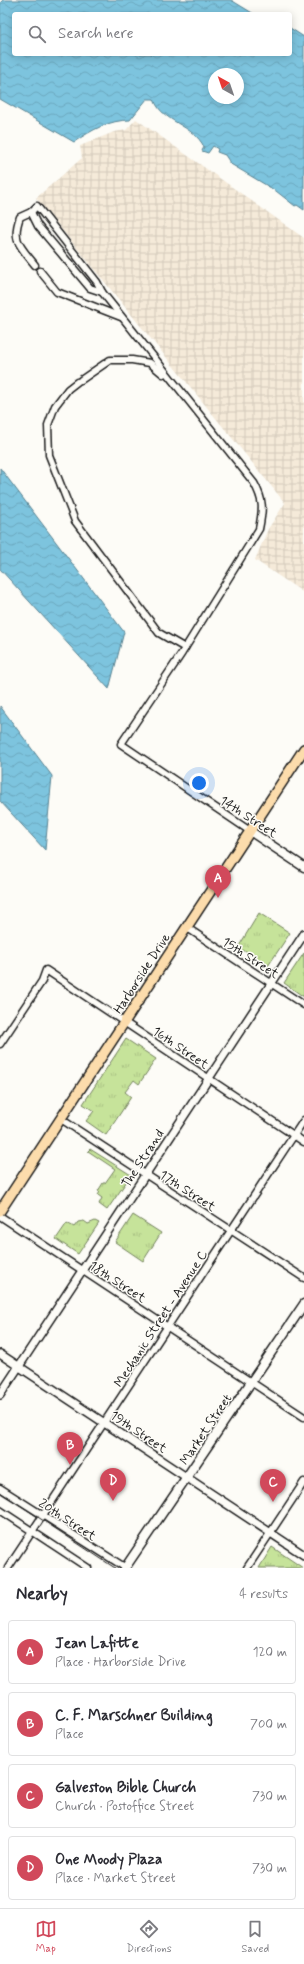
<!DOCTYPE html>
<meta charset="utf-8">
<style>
:root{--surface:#fff;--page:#f7f7f7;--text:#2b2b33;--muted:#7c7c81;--line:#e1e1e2;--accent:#d1495b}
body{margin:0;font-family:Mynerve,sans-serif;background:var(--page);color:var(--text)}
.compass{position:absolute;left:208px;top:68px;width:36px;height:36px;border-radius:50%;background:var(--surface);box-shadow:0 2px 10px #0003;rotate:320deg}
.you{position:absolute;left:199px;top:783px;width:14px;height:14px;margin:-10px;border:3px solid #fff;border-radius:50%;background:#1a73e8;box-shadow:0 0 0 6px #1a73e833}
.badge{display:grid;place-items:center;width:26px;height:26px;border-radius:50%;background:var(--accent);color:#fff;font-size:13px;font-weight:700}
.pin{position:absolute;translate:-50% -33px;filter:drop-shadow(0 1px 2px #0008)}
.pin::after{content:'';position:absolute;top:21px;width:14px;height:12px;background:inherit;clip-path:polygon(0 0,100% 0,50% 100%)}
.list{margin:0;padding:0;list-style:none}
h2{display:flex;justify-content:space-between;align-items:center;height:52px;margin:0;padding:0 16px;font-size:17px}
h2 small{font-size:13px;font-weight:400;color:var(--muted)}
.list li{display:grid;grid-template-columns:26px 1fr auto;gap:12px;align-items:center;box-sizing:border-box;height:64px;margin:0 8px 8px;padding:0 8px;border:1px solid var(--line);border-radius:4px}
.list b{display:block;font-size:15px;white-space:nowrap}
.list p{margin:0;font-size:13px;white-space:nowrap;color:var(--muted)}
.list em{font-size:13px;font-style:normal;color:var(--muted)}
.icon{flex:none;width:22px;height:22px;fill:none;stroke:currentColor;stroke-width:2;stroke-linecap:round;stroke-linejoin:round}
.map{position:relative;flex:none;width:304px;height:1568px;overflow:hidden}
.search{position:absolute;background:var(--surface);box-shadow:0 2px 10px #0003;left:12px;right:12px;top:12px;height:44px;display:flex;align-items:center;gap:10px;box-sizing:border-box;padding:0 14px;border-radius:4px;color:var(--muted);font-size:15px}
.sheet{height:340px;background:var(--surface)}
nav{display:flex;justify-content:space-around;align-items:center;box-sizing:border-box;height:56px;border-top:1px solid var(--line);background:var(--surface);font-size:11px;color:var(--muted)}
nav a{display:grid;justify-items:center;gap:2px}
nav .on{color:var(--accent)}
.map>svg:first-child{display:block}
.industrial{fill:url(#industrial-grid)}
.grass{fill:url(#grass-tufts);stroke:#71805b}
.water{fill:url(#water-waves);stroke:#568190;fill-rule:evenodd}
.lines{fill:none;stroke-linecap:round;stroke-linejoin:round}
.minor-casing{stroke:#1c1c1c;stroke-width:9}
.tertiary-casing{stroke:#1c1c1c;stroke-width:10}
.secondary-casing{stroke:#1c1c1c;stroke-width:11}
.primary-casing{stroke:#1c1c1c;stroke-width:12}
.minor{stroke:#fdfcf7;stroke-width:6}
.tertiary{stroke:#fdfcf7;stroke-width:7}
.secondary{stroke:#fdfcf7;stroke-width:8}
.primary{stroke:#fcdcac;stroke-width:9}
.tram{stroke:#1c1c1c;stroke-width:1}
.labels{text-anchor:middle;stroke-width:3;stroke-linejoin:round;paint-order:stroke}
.street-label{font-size:13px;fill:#1c1c1c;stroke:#fdfcf7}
</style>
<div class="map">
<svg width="304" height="1568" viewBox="0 0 304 1568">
<defs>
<pattern id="industrial-grid" width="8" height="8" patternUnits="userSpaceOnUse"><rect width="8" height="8" fill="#f5ead9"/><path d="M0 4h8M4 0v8" fill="none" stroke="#d1c8ba"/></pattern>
<pattern id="grass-tufts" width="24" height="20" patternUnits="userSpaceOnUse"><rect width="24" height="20" fill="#c6e39a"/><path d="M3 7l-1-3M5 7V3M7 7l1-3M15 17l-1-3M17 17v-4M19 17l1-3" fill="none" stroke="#aac284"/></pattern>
<pattern id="water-waves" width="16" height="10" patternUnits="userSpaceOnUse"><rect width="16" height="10" fill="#7dc4de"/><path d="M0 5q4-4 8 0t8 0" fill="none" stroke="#6ba8be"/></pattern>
</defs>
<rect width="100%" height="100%" fill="#fdfcf7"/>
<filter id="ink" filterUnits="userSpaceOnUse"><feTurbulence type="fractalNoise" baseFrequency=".025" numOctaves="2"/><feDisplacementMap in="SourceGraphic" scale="8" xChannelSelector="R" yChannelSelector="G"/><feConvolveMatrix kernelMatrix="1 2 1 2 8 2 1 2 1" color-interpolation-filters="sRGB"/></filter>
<g filter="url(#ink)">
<path class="industrial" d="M136,119l168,119v355l-49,-33 13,-31 17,-26 -249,-305 46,-40 -2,-12 34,-14 12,-2z"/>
<g class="grass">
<path d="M259,913l31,20 -22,33 -25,-16 -3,4 -4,-3z"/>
<path d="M304,953v44l-20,-14z"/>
<path d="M126,1039l30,20 -17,25 -5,-4 -9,12 6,5 -25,38 -20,-14 8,-10 -11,-7z"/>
<path d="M90,1149l41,26 -24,35 -8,-6 3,-6 -4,-3 2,-3 -2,-1 5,-8h2l10,-14 -27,-18z"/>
<path d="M133,1215l28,18 -18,28 -28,-19z"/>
<path d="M84,1221l4,3 7,-3 4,2 -21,31 -22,-15 11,-16 7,4 4,-5z"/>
<path d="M272,1547l31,21h-44z"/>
</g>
<g class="water">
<path d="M3,0h228l23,14h-240v40h276v-26l14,9v173l-7,-5 -2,1 -19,-15 -47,-28v-2l-4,-6 -8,-3 1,-3 -5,-3 -5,7 -6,-2 2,-4c-10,-22 -43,-25 -50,-48h-7l-17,21c-21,0 -38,10 -56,22l-74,-43v-96zM214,74h24v24h-24z"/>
<path d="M0,468l124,164 -15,57 -109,-120z"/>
<path d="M0,706l52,70 -7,74 -45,-49z"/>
</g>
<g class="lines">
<defs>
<g id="minor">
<path d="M31,212l7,14 52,62 12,4"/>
<path d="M35,265c-14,-18 -24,-24 -15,-48l11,-5 6,-6 60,76 5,10 20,25 132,166c10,18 9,26 5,46l-77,124 -61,91 129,87"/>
<path d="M40,271l17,21 64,25"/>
<path d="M81,380l29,-20h22l18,3 13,11"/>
<path d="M77,382l-9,7 -13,17 -7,19 1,30 26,66 84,112 26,15"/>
<path d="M186,927l118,78"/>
<path d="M0,1044l42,-63 4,-11 258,172"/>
<path d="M61,1119l243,159"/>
<path d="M0,1216l304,201"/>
<path d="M0,1488l126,80"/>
<path d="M0,1510l88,58"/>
<path d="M8,1568l296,-448"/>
<path d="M247,1568l57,-86"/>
</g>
<g id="tertiary">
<path d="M0,1354l304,201"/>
<path d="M0,1395l304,-461"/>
</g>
<g id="secondary">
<path d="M250,831l54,36"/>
<path d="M125,1568l179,-264"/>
</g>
<path id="primary" d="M0,1211l304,-462"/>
</defs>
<use href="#minor" class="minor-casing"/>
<use href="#tertiary" class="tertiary-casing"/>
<use href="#secondary" class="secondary-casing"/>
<use href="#primary" class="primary-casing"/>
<use href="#minor" class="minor"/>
<use href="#tertiary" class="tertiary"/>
<use href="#secondary" class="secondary"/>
<use href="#primary" class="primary"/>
<path class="tram" d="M0,1492l115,76"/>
</g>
</g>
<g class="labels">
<g class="street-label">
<text transform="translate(249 816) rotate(33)" y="5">14th Street</text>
<text transform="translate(251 957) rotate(33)" y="5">15th Street</text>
<text transform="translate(141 973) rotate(-57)" y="5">Harborside Drive</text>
<text transform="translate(181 1047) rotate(34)" y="5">16th Street</text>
<text transform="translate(142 1158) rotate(-57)" y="5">The Strand</text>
<text transform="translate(188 1190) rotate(33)" y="5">17th Street</text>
<text transform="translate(118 1281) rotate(33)" y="5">18th Street</text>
<text transform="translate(160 1318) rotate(-57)" y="5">Mechanic Street - Avenue C</text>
<text transform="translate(205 1429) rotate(-56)" y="5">Market Street</text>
<text transform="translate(139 1431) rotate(34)" y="5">19th Street</text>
<text transform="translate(68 1519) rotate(33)" y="5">20th Street</text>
</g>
</g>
</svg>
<svg class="compass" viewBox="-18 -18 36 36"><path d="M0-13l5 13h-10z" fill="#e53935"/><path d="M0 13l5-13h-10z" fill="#7c7c81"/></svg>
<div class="you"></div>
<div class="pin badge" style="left:218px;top:898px">A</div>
<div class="pin badge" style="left:70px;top:1465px">B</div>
<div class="pin badge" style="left:273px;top:1502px">C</div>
<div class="pin badge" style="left:113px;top:1501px">D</div>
<div class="search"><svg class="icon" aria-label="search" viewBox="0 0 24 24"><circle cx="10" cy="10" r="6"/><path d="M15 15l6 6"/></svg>Search here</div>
</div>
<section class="sheet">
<h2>Nearby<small>4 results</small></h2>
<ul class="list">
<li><span class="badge">A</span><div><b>Jean Lafitte</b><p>Place · Harborside Drive</p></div><em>120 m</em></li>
<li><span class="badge">B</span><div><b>C. F. Marschner Building</b><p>Place</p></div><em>700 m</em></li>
<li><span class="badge">C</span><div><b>Galveston Bible Church</b><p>Church · Postoffice Street</p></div><em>730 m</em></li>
<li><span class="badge">D</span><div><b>One Moody Plaza</b><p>Place · Market Street</p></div><em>730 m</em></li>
</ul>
</section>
<nav>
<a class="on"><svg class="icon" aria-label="map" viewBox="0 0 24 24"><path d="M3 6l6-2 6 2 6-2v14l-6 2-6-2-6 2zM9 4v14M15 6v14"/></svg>Map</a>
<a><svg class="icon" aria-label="directions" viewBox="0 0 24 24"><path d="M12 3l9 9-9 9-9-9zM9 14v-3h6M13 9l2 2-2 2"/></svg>Directions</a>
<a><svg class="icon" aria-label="saved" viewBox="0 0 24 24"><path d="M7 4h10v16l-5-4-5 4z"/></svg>Saved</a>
</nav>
